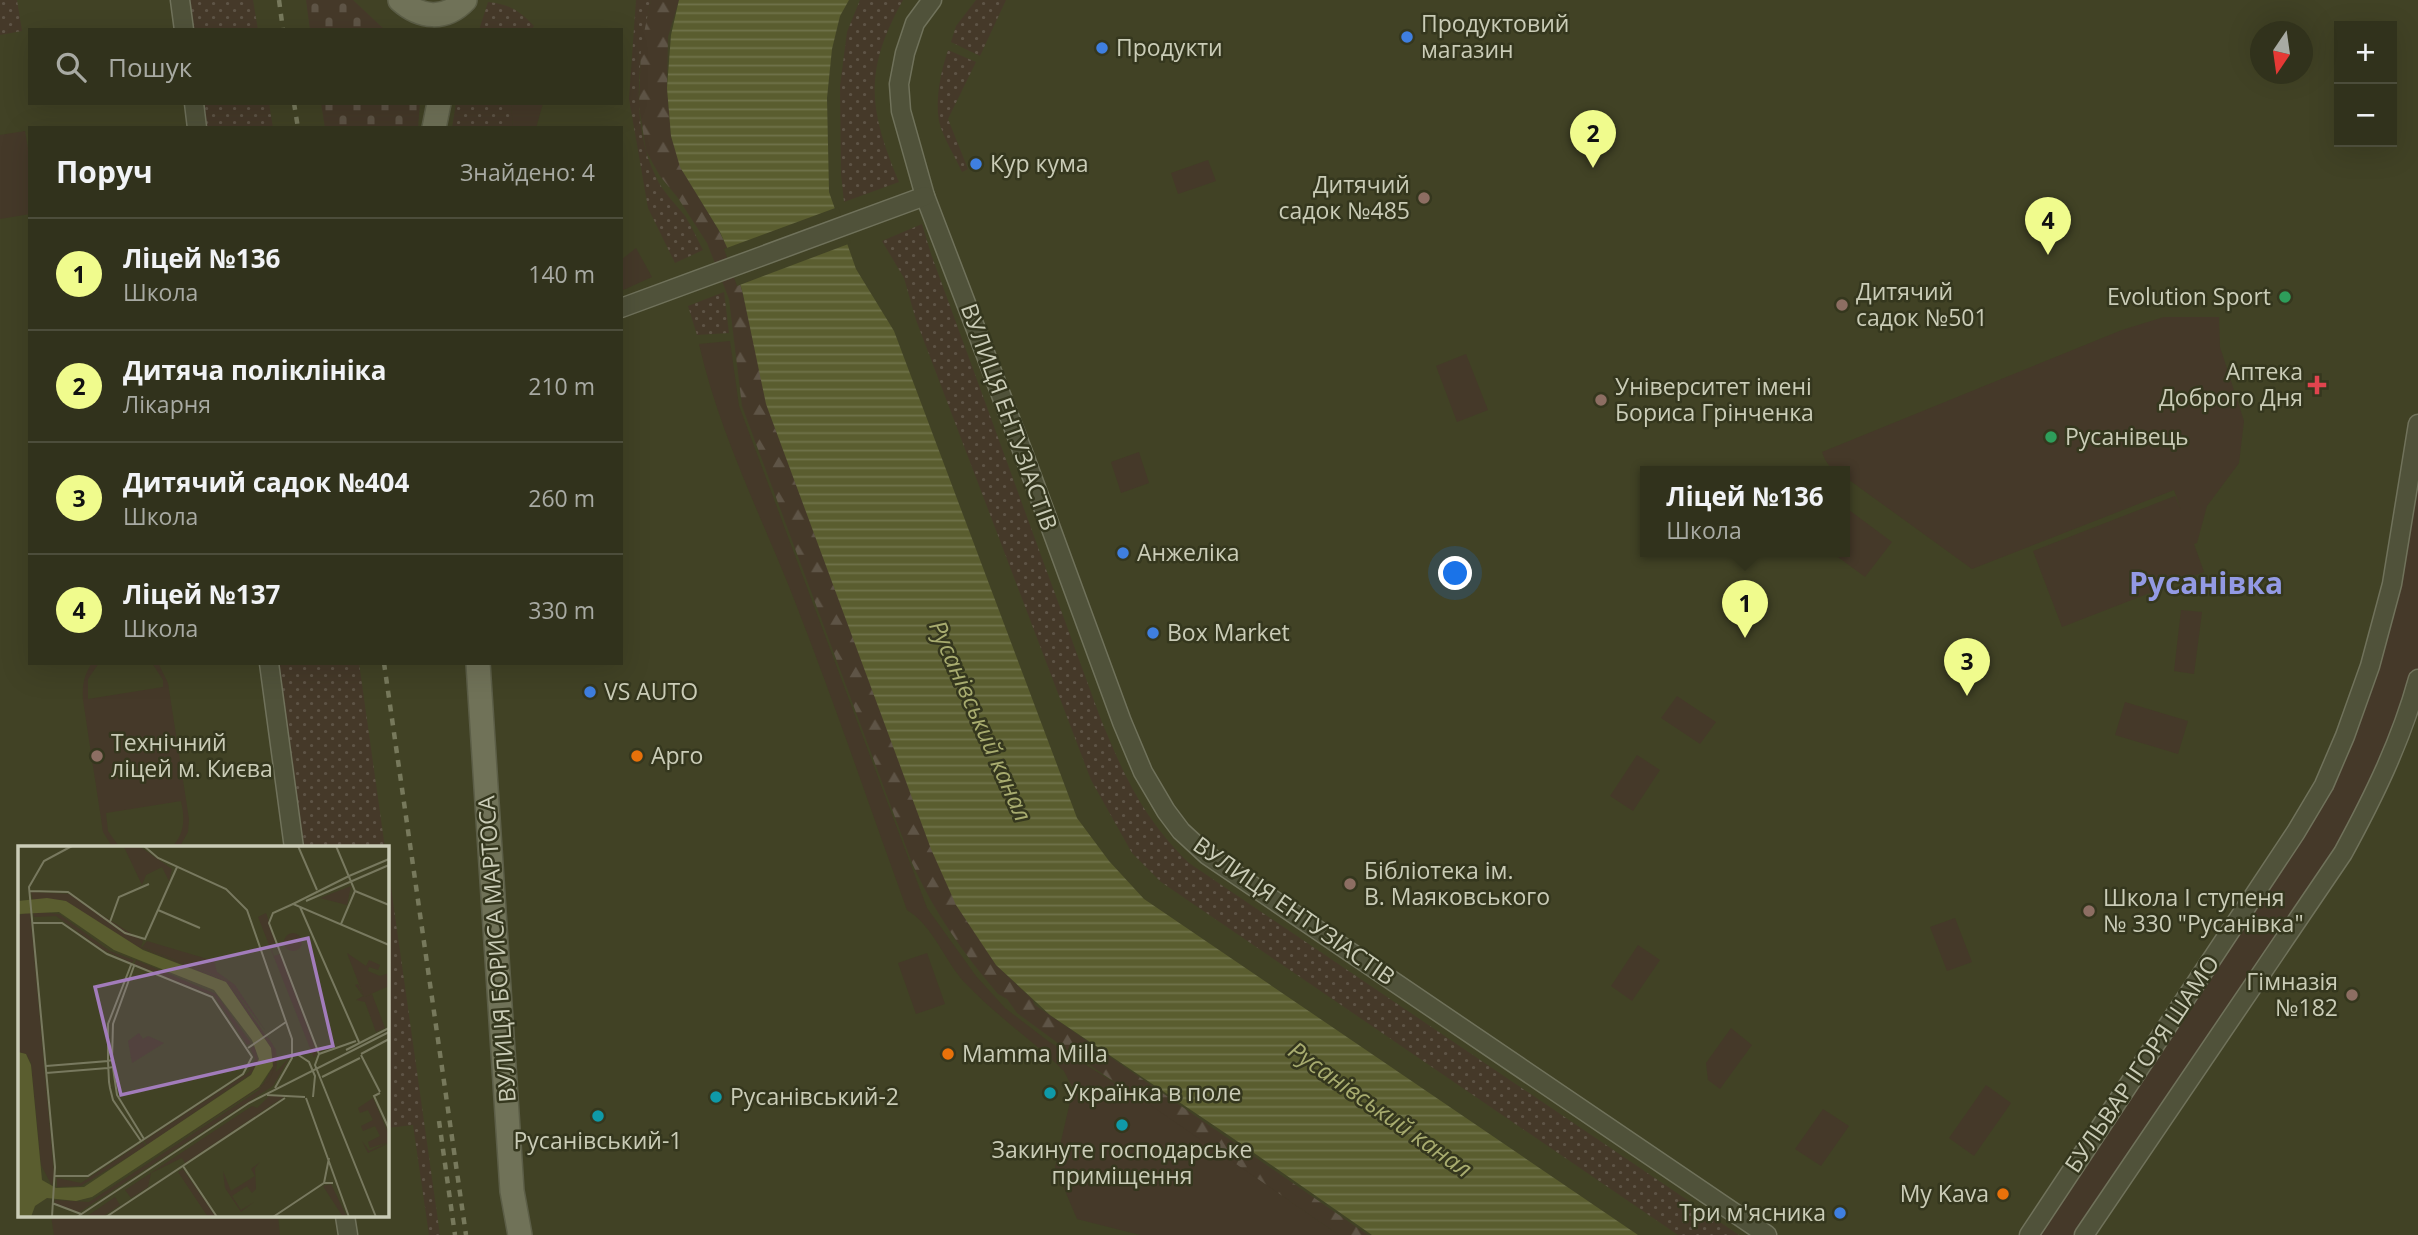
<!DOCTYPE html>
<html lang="uk">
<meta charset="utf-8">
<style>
:root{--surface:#31321c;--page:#3d3e29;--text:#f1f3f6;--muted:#a8aaa3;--line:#4c4d3b;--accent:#f0fb8d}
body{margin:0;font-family:"Open Sans",sans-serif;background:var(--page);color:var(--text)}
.controls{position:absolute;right:21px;top:21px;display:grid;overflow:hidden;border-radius:0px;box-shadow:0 7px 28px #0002}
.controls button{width:63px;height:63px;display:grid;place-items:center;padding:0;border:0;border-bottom:2px solid var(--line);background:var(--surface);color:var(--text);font:35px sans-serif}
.compass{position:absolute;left:2250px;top:21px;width:63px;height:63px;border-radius:50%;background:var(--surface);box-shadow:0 7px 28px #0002;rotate:193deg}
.you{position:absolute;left:1456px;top:574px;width:24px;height:24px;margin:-18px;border:5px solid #fff;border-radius:50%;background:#1a73e8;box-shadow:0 0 0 10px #1a73e833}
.badge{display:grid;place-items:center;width:46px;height:46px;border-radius:50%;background:var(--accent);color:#111;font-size:23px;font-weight:700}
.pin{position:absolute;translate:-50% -58px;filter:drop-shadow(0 2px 4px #0008)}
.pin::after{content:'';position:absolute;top:37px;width:24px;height:21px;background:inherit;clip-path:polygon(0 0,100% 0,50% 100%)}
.popup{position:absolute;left:1640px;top:466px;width:210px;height:91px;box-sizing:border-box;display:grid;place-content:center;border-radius:0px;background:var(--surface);filter:drop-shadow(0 2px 5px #0005);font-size:23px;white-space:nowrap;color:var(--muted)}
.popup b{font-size:26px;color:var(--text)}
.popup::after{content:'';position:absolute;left:50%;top:100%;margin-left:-14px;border:14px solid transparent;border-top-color:var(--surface)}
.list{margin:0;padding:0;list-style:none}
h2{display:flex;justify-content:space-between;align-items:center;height:91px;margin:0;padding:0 28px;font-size:30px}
h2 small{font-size:23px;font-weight:400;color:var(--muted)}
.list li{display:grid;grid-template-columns:46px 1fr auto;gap:21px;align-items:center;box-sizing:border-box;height:112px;padding:0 28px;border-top:2px solid var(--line)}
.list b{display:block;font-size:26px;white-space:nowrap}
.list p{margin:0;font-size:23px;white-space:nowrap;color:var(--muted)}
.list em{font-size:23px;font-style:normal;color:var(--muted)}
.icon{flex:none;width:38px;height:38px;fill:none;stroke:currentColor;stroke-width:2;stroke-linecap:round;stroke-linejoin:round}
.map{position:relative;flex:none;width:2418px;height:1235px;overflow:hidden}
.search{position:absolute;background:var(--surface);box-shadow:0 7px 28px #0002;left:28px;top:28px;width:595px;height:77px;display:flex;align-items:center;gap:18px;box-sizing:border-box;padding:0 24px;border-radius:0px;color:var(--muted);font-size:26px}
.panel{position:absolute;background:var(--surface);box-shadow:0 7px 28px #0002;left:28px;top:126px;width:595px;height:539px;border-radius:0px}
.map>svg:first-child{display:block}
.grass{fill:url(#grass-dots)}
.forest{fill:url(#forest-firs)}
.cemetery{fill:url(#cemetery-stones)}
.park{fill:#453929}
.water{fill:url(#water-rules)}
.pier{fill:#414225}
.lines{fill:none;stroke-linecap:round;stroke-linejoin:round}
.minor-casing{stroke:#70725b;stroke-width:21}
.major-casing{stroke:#5c5e47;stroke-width:26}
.minor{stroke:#50523a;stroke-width:18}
.major{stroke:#707258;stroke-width:23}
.rail{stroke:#77795c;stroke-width:4.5;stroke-dasharray:7 7;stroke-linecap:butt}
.shop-dot{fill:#3f7fe0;stroke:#35371e;stroke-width:2.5}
.education-dot{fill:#8d6e63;stroke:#35371e;stroke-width:2.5}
.leisure-dot{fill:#2e9e5b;stroke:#35371e;stroke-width:2.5}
.health-dot{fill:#e0444e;stroke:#35371e;stroke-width:2.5}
.food-dot{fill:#e8710a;stroke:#35371e;stroke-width:2.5}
.culture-dot{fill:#0f9aa8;stroke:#35371e;stroke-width:2.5}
.labels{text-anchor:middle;stroke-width:5;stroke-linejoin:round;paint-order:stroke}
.poi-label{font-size:23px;fill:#caccb7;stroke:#35371e;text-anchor:start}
.street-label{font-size:23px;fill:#caccb7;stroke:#35371e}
.water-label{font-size:24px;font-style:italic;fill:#a8ac6f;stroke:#35371e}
.district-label{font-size:30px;font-weight:bold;fill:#939ae4;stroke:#35371e}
.inset-road{fill:none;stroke:#78795f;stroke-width:2}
.view{fill:#a27cbb;fill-opacity:0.15;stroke:#a27cbb;stroke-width:3.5}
.inset-edge{fill:none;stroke:#caccb7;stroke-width:3.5}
</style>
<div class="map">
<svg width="2418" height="1235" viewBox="0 0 2418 1235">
<defs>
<pattern id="grass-dots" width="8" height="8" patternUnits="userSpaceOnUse" patternTransform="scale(1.75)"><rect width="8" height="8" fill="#453929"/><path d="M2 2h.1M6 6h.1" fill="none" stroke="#5e5446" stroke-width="1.8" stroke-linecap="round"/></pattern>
<pattern id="forest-firs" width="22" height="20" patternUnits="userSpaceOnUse" patternTransform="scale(1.75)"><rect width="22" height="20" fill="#453929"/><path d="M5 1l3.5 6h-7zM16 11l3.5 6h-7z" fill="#5e5446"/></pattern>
<pattern id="cemetery-stones" width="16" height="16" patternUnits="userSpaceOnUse" patternTransform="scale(1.75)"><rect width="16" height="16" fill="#453929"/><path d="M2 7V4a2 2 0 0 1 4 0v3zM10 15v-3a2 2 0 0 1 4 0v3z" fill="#5e5446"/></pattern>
<pattern id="water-rules" width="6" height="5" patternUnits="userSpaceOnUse" patternTransform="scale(1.75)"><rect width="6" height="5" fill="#5a5d2f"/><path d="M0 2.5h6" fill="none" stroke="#70734b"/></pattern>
</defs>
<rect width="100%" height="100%" fill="#414225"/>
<g class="grass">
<path d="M0,0h17l5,31 -22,4z"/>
<path d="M190,0h63l5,30h-64z"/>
<path d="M636,0h15c-12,57 -22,122 5,177 6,14 19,26 29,39 7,11 12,23 18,34l-28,13 -27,-55 -19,-109z"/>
<path d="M860,0h43c-40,72 -34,109 -4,182l-55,20 -3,-28 -1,-88 7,-54z"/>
<path d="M976,0h30l-26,56 -29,-14 5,-16z"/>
<path d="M488,2c21,2 32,9 46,24l-3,4h-52z"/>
<path d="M948,50l28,12 -28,57 20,50 -6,3c-7,-16 -19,-34 -23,-51 -4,-23 2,-50 9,-71z"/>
<path d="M204,103h65l4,25h-66z"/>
<path d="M456,103h55l2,25h-61z"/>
<path d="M922,224l9,30 169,463c24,59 43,101 89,146l550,372h-61l-517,-353 -29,-29 -41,-73 -175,-460 -12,-42 -22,-37z"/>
<path d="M724,292l5,41 -32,2 -9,-29z"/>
<path d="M279,663h80l26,185h-82z"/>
<path d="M387,859l53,376h-11l-16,-110 -26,3z"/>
</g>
<path class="forest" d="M651,0h28l-11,37 -1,51 4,48 11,34 36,59 15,30 10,35 25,115 162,436 24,54 42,66 36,34 3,6 333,230h-29l-273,-186 -49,-36 -10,-14 -9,-5c-35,-41 -64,-82 -86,-131l-170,-457 -13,-107 -22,-56 -29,-45 -18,-22 -14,-25 -7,-45 2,-59z"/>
<g class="cemetery">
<path d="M306,0h47l32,30h-75z"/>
<path d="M321,103h99l-2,25h-93z"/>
</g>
<g class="park">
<path d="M511,103h32l-7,25h-23z"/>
<path d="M25,131l5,29v54l-30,5v-84z"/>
<path d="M1208,160l8,21 -38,13 -7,-21z"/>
<path d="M636,248l16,29 -31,14v-31z"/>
<path d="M2164,317h55l1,30 24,74 -5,42 -32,43 -10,37 -3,1 10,28 -142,55 -29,-76 142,-55 6,14 -7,-20 -202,79 -127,-92v-5c-13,0 -19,-8 -23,-20l300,-122z"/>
<path d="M730,341l9,65 188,502 49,68 29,32 43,33 108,68 183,126h-199l-63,-16 -22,-52 18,-78 -9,-18c-31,-30 -67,-55 -97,-86 -22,-22 -33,-59 -60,-75 -38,-105 -74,-212 -115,-316 -33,-83 -73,-162 -93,-250z"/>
<path d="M1466,354l22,56 -31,12 -21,-56z"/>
<path d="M2418,435v244l-48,124 -286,432h-55l267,-403 74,-166z"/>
<path d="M1139,452l10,31 -28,10 -10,-31z"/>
<path d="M1845,507l47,35 -27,35 -34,-25h14z"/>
<path d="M2181,610l21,2 -8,62 -20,-3z"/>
<path d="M92,663h7l-11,16v20l75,-12v-7l-11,-17h6l10,20 21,136 -1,13 -9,16h-8c14,-14 14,-29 10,-47l-75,12 2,18 12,17h-7l-10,-16 -20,-132c-1,-15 1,-25 9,-37z"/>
<path d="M1677,696l39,26 -16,22 -39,-26z"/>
<path d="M2125,702l63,19 -10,33 -63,-19z"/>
<path d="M1637,755l23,15 -27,41 -23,-15z"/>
<path d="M1955,918l17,44 -25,9 -17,-44z"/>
<path d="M1638,945l22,15 -28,41 -21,-15z"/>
<path d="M927,953l18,51 -29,10 -18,-51z"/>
<path d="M1731,1028l21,17 -32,44 -12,-9 -2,-17z"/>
<path d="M1986,1085l25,18 -37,53 -25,-18z"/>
<path d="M1823,1109l26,17 -28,40 -26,-17z"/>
<path d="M51,1216h227l2,19h-226z"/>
</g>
<path class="water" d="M679,0h170l-9,16 -8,33 -5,49 2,94 27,77 38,62 183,487 32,43 35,38 494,336h-266l-138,-96 -184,-124 -54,-50 -40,-60 -25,-56 -165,-445 -23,-110 -8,-29 -15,-33 -40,-65 -9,-31 -4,-48 4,-53z"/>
<path class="pier" d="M838,207l13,36 -114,43 -13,-37z"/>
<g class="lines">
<defs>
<g id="minor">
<path d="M180,0l4,30"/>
<path d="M932,0l-17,23 -10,30 -6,31 2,27 24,85 99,259 98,267 21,50 23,39 15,20 26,24 560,380"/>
<path d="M194,103l3,25"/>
<path d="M621,308l304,-112"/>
<path d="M269,663l25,185"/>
<path d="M345,1216l3,19"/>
<path d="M2029,1235l267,-403 28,-47 21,-49 25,-70 22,-82 26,-160"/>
<path d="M2084,1235l259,-382c30,-55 58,-112 75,-174"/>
</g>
<g id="major">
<path d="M400,0c20,18 45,21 65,0"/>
<path d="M434,128l5,-25"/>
<path d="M478,663l34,528 8,44"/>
</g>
</defs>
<use href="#minor" class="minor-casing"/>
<use href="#major" class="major-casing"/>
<use href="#minor" class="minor"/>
<use href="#major" class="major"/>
<g class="rail">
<path d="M279,0l4,30"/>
<path d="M294,103l4,25"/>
<path d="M384,663l82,572"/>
<path d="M439,1121l16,114"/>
</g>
</g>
<g class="shop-dot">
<circle cx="1407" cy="37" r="7"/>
<circle cx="1102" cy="48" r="7"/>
<circle cx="976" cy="164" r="7"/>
<circle cx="1123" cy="553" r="7"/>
<circle cx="1153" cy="633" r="7"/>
<circle cx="590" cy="692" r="7"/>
<circle cx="1840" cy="1213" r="7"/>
</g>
<g class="education-dot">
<circle cx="1424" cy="198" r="7"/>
<circle cx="1842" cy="305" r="7"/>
<circle cx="1601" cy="400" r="7"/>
<circle cx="97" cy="756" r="7"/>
<circle cx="1350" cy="884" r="7"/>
<circle cx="2089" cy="911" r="7"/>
<circle cx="2352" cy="995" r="7"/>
</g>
<g class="leisure-dot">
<circle cx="2285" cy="297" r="7"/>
<circle cx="2051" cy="437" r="7"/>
</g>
<path class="health-dot" d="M2313.5 374.5h7v7h7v7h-7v7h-7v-7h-7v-7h7z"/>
<g class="food-dot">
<circle cx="637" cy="756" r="7"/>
<circle cx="948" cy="1054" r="7"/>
<circle cx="2003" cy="1194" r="7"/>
</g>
<g class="culture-dot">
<circle cx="1050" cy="1093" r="7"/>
<circle cx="716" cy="1097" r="7"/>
<circle cx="598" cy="1116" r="7"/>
<circle cx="1122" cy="1125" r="7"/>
</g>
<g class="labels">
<g class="poi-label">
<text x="1421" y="32">Продуктовий<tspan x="1421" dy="26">магазин</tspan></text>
<text x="1116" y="56">Продукти</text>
<text x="990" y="172">Кур кума</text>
<text x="1410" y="193" text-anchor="end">Дитячий<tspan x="1410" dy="26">садок №485</tspan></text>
<text x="1856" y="300">Дитячий<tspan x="1856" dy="26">садок №501</tspan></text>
<text x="2271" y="305" text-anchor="end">Evolution Sport</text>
<text x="2303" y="380" text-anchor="end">Аптека<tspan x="2303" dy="26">Доброго Дня</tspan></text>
<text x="1615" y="395">Університет імені<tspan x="1615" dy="26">Бориса Грінченка</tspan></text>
<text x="2065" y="445">Русанівець</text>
<text x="1137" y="561">Анжеліка</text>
<text x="1167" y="641">Box Market</text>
<text x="604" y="700">VS AUTO</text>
<text x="111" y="751">Технічний<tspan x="111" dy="26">ліцей м. Києва</tspan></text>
<text x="651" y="764">Арго</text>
<text x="1364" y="879">Бібліотека ім.<tspan x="1364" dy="26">В. Маяковського</tspan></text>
<text x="2103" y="906">Школа І ступеня<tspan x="2103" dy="26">№ 330 "Русанівка"</tspan></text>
<text x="2338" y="990" text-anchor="end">Гімназія<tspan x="2338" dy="26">№182</tspan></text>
<text x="962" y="1062">Mamma Milla</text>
<text x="1064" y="1101">Українка в поле</text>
<text x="730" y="1105">Русанівський-2</text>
<text x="598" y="1149" text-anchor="middle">Русанівський-1</text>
<text x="1122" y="1158" text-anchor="middle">Закинуте господарське<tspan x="1122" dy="26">приміщення</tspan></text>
<text x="1989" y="1202" text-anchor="end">My Kava</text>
<text x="1826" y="1221" text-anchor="end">Три м'ясника</text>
</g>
<g class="street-label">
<text transform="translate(1009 417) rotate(70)" y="8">ВУЛИЦЯ ЕНТУЗІАСТІВ</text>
<text transform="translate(1294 911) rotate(35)" y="8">ВУЛИЦЯ ЕНТУЗІАСТІВ</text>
<text transform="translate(497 949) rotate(-94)" y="8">ВУЛИЦЯ БОРИСА МАРТОСА</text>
<text transform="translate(2142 1064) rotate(-56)" y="8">БУЛЬВАР ІГОРЯ ШАМО</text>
</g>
<g class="water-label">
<text transform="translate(980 721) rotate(66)" y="8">Русанівський канал</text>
<text transform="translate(1380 1110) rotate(35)" y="8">Русанівський канал</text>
</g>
<g class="district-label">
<text x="2206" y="594">Русанівка</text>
</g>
</g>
<g transform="translate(18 846)">
<rect width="371" height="371" fill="#414225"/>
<path d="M333,40l-4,19 -27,-7zM15,65l26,3 51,37 24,9 -2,3 -29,-13 -47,-34 -22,1zM248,67l10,29 -6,3 4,11 6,-2 37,99 -3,5 -56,-141zM118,114l80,34 35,49 -4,2 -33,-49 -80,-31zM340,138l6,13 8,-3 13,34 -9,4 -11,-30 -9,-2 7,-4 -8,-11zM250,191l8,13 1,11 -1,11 13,-14 -16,28 -195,127 -24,-9 1,-4 34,2 170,-112 16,-23zM237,200l3,15 -7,13 -104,71 -3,-4 105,-69 6,-13 -5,-11zM125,296l3,4 -65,40 -24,1v-9l24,5zM242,316l-5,6 1,21 -4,4 -5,-7 -15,10 9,14 13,-8 -13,10 -16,-24 -2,-17 8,20 24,-15 -4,-7z" fill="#453929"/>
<path d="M13,46l38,2 74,47 -2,6 87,34 45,65 3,17 -7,18 -114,76 108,-73 10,-17 -2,-19 -45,-66 -88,-35 -76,-47 -29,1z" fill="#453929"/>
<path d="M121,0l33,23 -3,12 -7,-14 -16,8 -4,10 -18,-38zM12,65l24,263 -2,12 -11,-21 -10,-102 -5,-9 -8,-2v-136zM266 96a9 9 0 1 1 18 0a9 9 0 1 1-18 0ZM129,95l67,20 3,11 18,13 30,45 -38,-50 -85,-33zM329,107l19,13 3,-6 11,5 -2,5 -9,-3 -1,4 12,5 9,-3v13l-25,11zM121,187l4,6 5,-3 16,7 -32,20 -4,-22zM252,249l15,1 -100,67 -3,-5 -31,15 -3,14 -17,11 -6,-8 127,-84 5,2zM355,252l16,37v8l-21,10 -6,-12 7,10 20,-9 -19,6 -2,-6 12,-6 -5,-10 -12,5 -2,-5 12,-6 -5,-10 -8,3 -2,-5zM165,323l33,48h-8l-30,-45zM313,338l15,31 -3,2 -20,-31zM97,351l5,8 -18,12h-16z" fill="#453929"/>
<path d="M29,52l19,3 77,49 83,32 45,66 2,18 -14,21 -167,110 -16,4 -29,-3 -12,8 -4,11h-13v-165l8,2 5,11 11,115 14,8 28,-1 167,-112 8,-16 -7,-19 -38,-50 -100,-40 -55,-38 -41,2v-13z" fill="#5a5d2f"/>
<path class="inset-road" d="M126,0l14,12 68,31 21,21 45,129v19l-17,30M280,0l19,44M318,0l19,45 -14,33M331,30l40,-17M331,30l-56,28 96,41M12,45l38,1 57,41 20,6 32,-72M337,45l34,14M288,55l83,-36M275,58l-20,9 -4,10 50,131 -4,11 61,152M282,61l59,135M140,64l42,18M92,76l9,-25 30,-13M15,77h29l45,31 105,43 40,60 -9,17 -155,102h-33M230,202l38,-26M328,204l43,-22M279,208l12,8 6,14 -2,21M301,208l37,-13M343,208l28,-15M343,209l19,37M94,214l1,-36 21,-58M28,220l62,-5v-37l23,-59M90,222l5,-1 -1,-7 -4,1 1,21 1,6 3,12 28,41M95,222l4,27 27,44M28,227l62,-5M304,231l38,-19M362,247l-6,3 15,33M249,249l38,2M288,252l43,119M165,320l34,51M306,337l5,-25M34,357l29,11M34,371l3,-50 -26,-280 15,-26 28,-15M59,371l172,-114 140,-71M88,371l179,-119M255,371l51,-34h9"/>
<path class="view" d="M290,92l25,108 -212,49 -26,-108z"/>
<rect width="371" height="371" class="inset-edge"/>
</g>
</svg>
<div class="controls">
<button>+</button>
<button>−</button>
</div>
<svg class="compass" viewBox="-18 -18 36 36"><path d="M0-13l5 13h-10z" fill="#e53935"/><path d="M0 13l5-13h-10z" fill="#a8aaa3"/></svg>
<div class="you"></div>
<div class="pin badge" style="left:1745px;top:638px">1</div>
<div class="popup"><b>Ліцей №136</b>Школа</div>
<div class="pin badge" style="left:1593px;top:168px">2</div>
<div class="pin badge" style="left:1967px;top:696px">3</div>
<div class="pin badge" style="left:2048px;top:255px">4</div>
<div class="search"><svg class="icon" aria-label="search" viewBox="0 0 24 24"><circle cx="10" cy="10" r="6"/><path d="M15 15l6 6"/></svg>Пошук</div>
<section class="panel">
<h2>Поруч<small>Знайдено: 4</small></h2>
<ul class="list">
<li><span class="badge">1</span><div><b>Ліцей №136</b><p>Школа</p></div><em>140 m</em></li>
<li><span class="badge">2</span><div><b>Дитяча поліклініка</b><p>Лікарня</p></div><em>210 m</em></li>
<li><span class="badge">3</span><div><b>Дитячий садок №404</b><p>Школа</p></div><em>260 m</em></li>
<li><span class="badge">4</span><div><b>Ліцей №137</b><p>Школа</p></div><em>330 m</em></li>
</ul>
</section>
</div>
